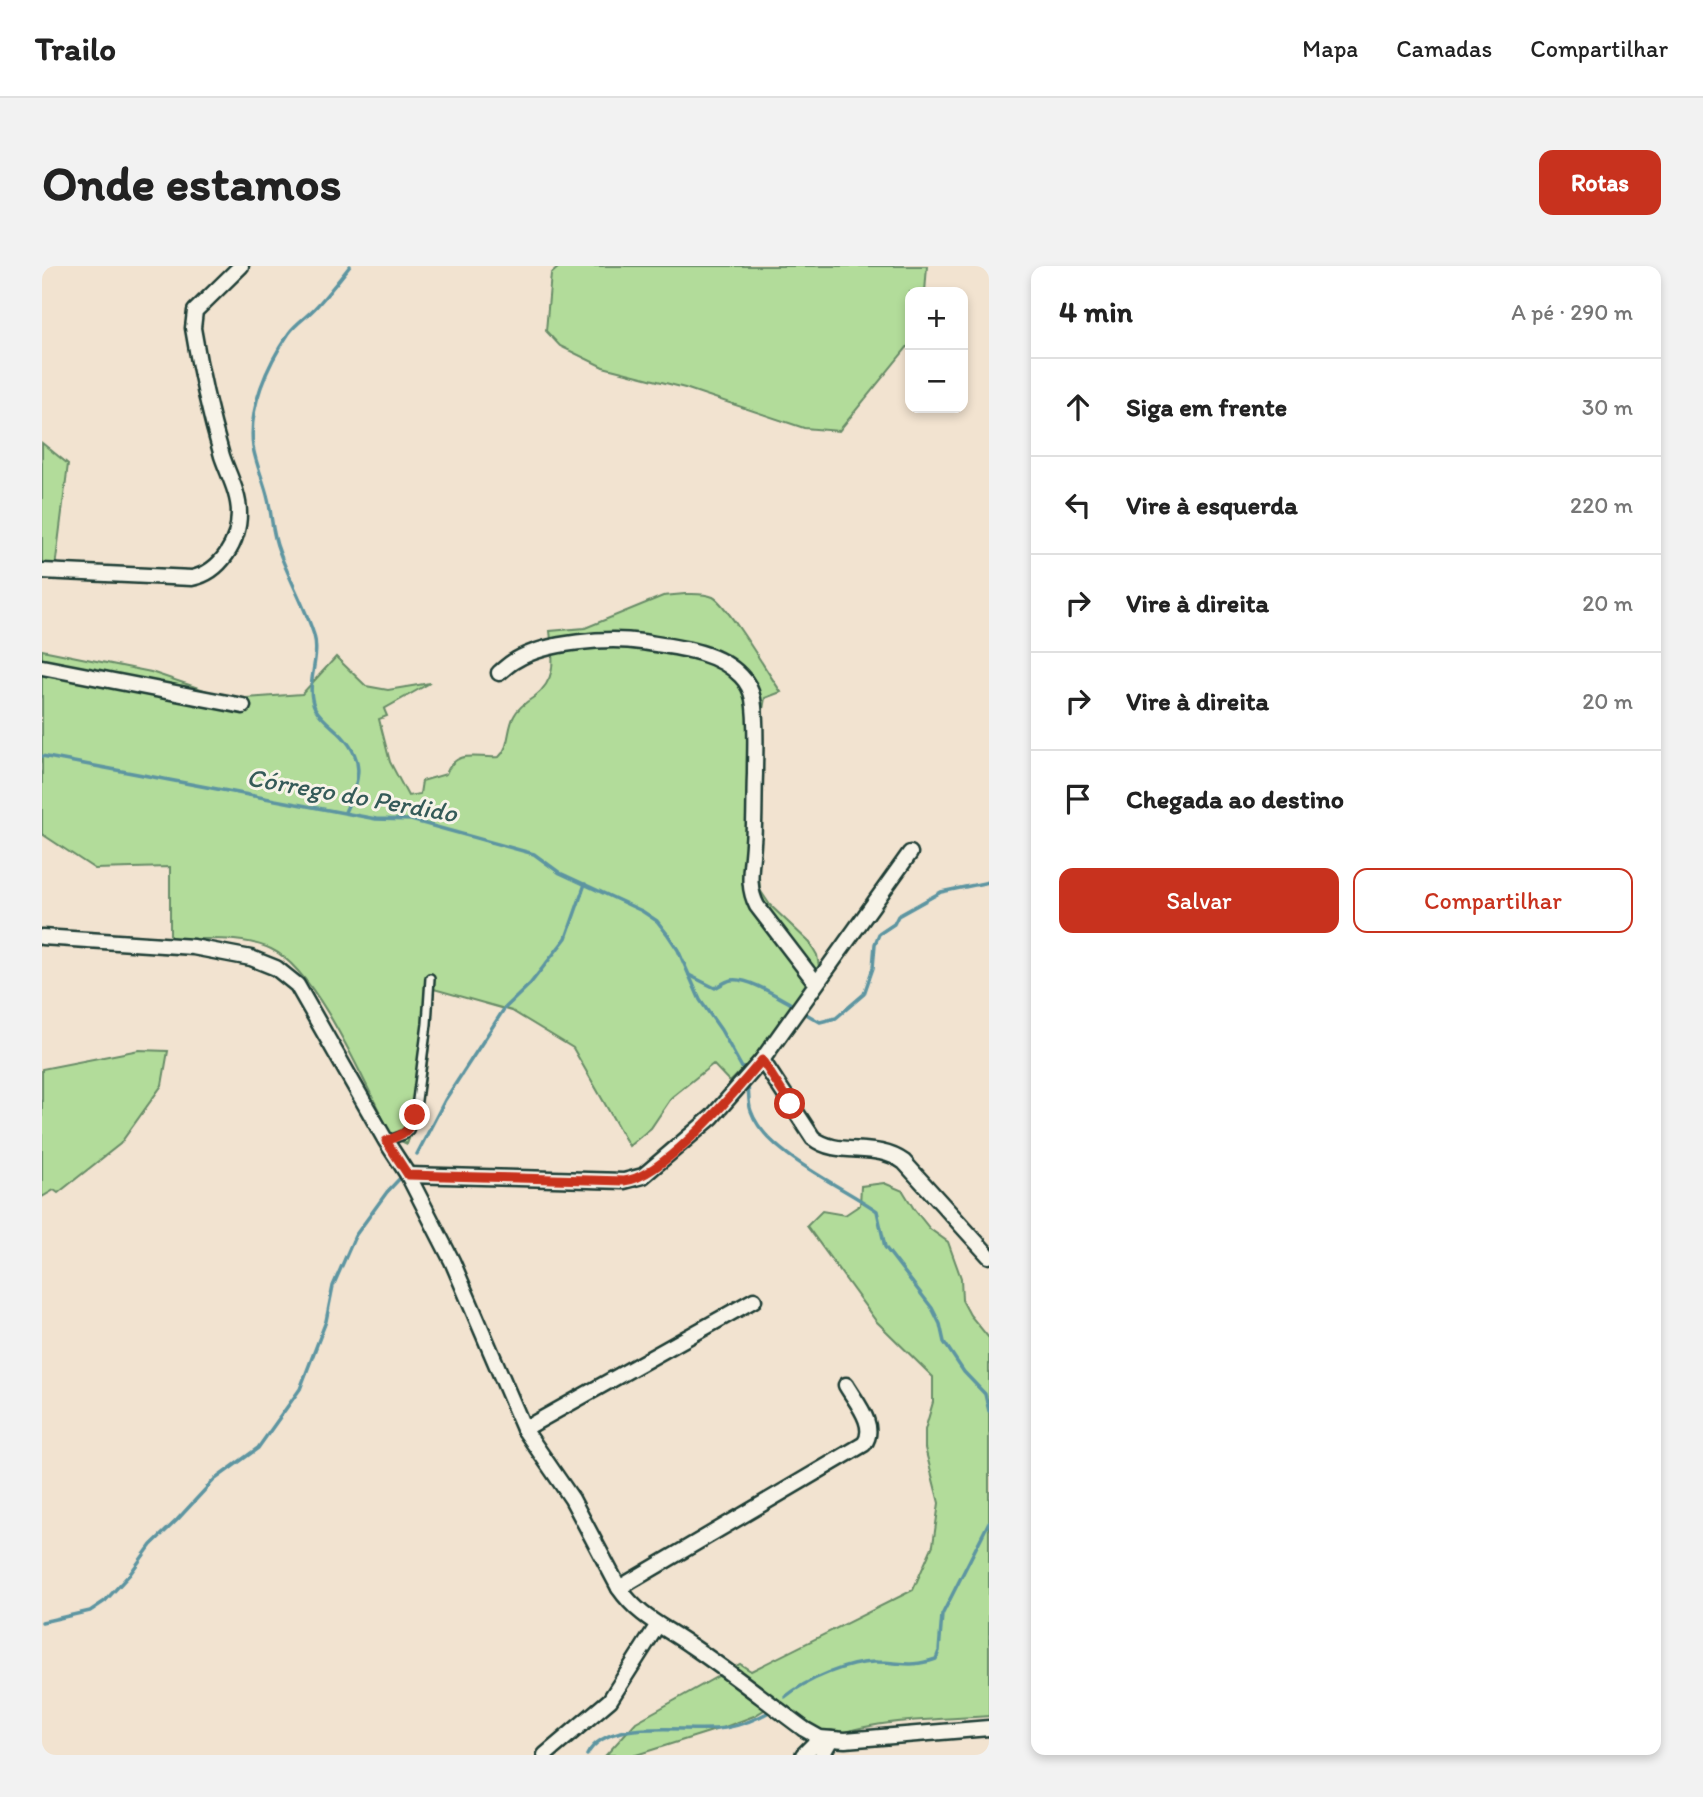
<!DOCTYPE html>
<html lang="pt">
<meta charset="utf-8">
<style>
:root{--surface:#fff;--page:#f2f2f2;--text:#222;--muted:#767676;--line:#e0e0e0;--accent:#c8321e}
body{margin:0;font-family:Itim,sans-serif;background:var(--page);color:var(--text)}
.controls{position:absolute;right:21px;top:21px;display:grid;overflow:hidden;border-radius:14px;box-shadow:0 4px 10px #0003}
.controls button{width:63px;height:63px;display:grid;place-items:center;padding:0;border:0;border-bottom:2px solid var(--line);background:var(--surface);color:var(--text);font:35px sans-serif}
.stop{position:absolute;width:21px;height:21px;margin:-16px;border:5px solid #c8321e;border-radius:50%;background:#fff}
.stop.end{background:#c8321e;border-color:#fff;box-shadow:0 2px 7px #0008}
.list{margin:0;padding:0;list-style:none}
h2{display:flex;justify-content:space-between;align-items:center;height:91px;margin:0;padding:0 28px;font-size:30px}
h2 small{font-size:23px;font-weight:400;color:var(--muted)}
.list li{display:grid;grid-template-columns:46px 1fr auto;gap:21px;align-items:center;box-sizing:border-box;height:98px;padding:0 28px;border-top:2px solid var(--line)}
.list b{display:block;font-size:26px;white-space:nowrap}
.list em{font-size:23px;font-style:normal;color:var(--muted)}
.actions{display:flex;gap:14px;padding:21px 28px}
.actions a{flex:1;padding:16px 0;border:2px solid var(--accent);border-radius:14px;text-align:center;font-size:24px;color:var(--accent)}
.actions .main{background:var(--accent);color:#fff}
.icon{flex:none;width:38px;height:38px;fill:none;stroke:currentColor;stroke-width:2;stroke-linecap:round;stroke-linejoin:round}
.map{position:relative;flex:none;width:947px;height:1489px;overflow:hidden;border-radius:14px}
header{display:flex;align-items:center;gap:42px;box-sizing:border-box;height:98px;padding:0 35px;background:var(--surface);border-bottom:2px solid var(--line)}
header strong{font-size:33px}
nav{display:flex;gap:38px;margin-inline-start:auto;font-size:24px}
.intro{display:flex;align-items:center;justify-content:space-between;box-sizing:border-box;height:168px;padding:0 42px}
h1{margin:0;font-size:49px}
.button{padding:18px 32px;border-radius:14px;background:var(--accent);color:#fff;font-size:24px;font-weight:700}
main{display:flex;gap:42px;padding:0 42px}
aside{flex:1;background:var(--surface);border-radius:14px;box-shadow:0 4px 10px #0003}
.map>svg:first-child{display:block}
.green{fill:#b2dc9a;stroke:#688c67;stroke-width:2}
.lines{fill:none;stroke-linecap:round;stroke-linejoin:round}
.stream{stroke:#5d95a1;stroke-width:3.5}
.service-casing{stroke:#1f3d34;stroke-width:12}
.minor-casing{stroke:#1f3d34;stroke-width:19}
.service{stroke:#f7f3e8;stroke-width:7}
.minor{stroke:#f7f3e8;stroke-width:14}
.route{stroke:#c8321e;stroke-width:9}
.labels{text-anchor:middle;stroke-width:6;stroke-linejoin:round;paint-order:stroke}
.water-label{font-size:26px;font-style:italic;fill:#345a58;stroke:#f7f3e8}
</style>
<header>
<strong>Trailo</strong>
<nav><a>Mapa</a><a>Camadas</a><a>Compartilhar</a></nav>
</header>
<div class="intro"><h1>Onde estamos</h1><a class="button">Rotas</a></div>
<main>
<div class="map">
<svg width="947" height="1489" viewBox="0 0 947 1489">
<rect width="100%" height="100%" fill="#f2e3d0"/>
<filter id="ink" filterUnits="userSpaceOnUse"><feTurbulence type="fractalNoise" baseFrequency=".0143" numOctaves="2"/><feDisplacementMap in="SourceGraphic" scale="14" xChannelSelector="R" yChannelSelector="G"/><feConvolveMatrix kernelMatrix="1 2 1 2 8 2 1 2 1" color-interpolation-filters="sRGB"/></filter>
<g filter="url(#ink)">
<g class="green">
<path d="M518,0h367l-2,26h-15l-1,53 -70,86 -35,-3 -119,-40 -82,-21 -43,-21 -14,-15 5,-57z"/>
<path d="M0,177l26,21 -13,104 -13,-1z"/>
<path d="M643,328c9,0 19,-1 28,3 14,7 56,78 68,95l-16,6 -3,17 -4,150 2,25 10,15 40,38 7,12 3,17 -61,81 -29,29 -17,-18 -41,33 -21,31 -22,18 -56,-98 -61,-37 -78,-22c-5,52 -6,106 -27,155l-15,-7c-25,-48 -74,-166 -121,-188 -29,-14 -69,-9 -101,-10v-72l-75,2 -53,-35v-184l109,22 80,27 71,-5 34,-37 30,29 22,4 42,-7 -46,26 3,7 -8,3 11,43 18,34 12,-2 2,-13 24,-7c10,-26 31,-15 53,-17 11,-10 8,-28 15,-41 4,-8 12,-14 20,-19 24,-18 19,-39 16,-66l35,-3 78,-32z"/>
<path d="M97,784l29,1 -6,34 -42,59 -62,49 -4,-3 -12,7v-128z"/>
<path d="M842,917l19,8 11,18 16,20 18,13 13,36 1,22 8,15 19,23v378c-45,4 -118,2 -158,22l-52,-37 -25,15 -29,11 -89,28h-30l30,-33 104,-58 11,7 162,-81 20,-45 6,-42 -14,-55v-18l8,-28v-25l-57,-56 -69,-95 15,-15 23,4 15,-10 1,-19z"/>
</g>
<g class="lines">
<g class="stream">
<path d="M0,490l334,63 35,1 123,34 26,19 82,38 15,10 11,14 10,15 22,50 21,30 24,43"/>
<path d="M303,546c16,-33 21,-54 -8,-81 -8,-7 -17,-14 -22,-23 -11,-22 6,-49 -1,-73 -9,-29 -25,-56 -35,-84 -7,-17 -7,-35 -11,-52 -4,-18 -12,-34 -15,-52 -5,-39 14,-82 36,-114 7,-10 19,-17 27,-26 12,-13 23,-27 34,-41"/>
<path d="M647,709l26,13c4,-2 11,-7 16,-8 18,-3 49,18 64,26"/>
<path d="M759,745l19,11 16,-4 28,-24 9,-26 2,-24 4,-10 15,-10 4,-8 43,-24 48,-10"/>
<path d="M706,818c1,8 0,19 3,27 14,42 91,75 126,100l8,36 47,61 8,16 4,18 20,30 21,22 4,17"/>
<path d="M375,888l28,-54 59,-91 26,-25 36,-46 19,-54"/>
<path d="M0,1356l48,-11 15,-10 25,-27 21,-29 26,-25 37,-40 44,-32 42,-59 26,-68 7,-35 22,-50 32,-44 17,-18"/>
<path d="M743,1431c21,-17 64,-36 92,-35 26,0 32,6 59,-3l3,-8 3,-36 47,-93"/>
<path d="M545,1489c20,-40 101,-21 138,-27 17,-3 32,-9 46,-17"/>
</g>
<defs>
<path id="service" d="M344,875l18,-6 5,-5 6,-15 12,-91 3,-46"/>
<g id="minor">
<path d="M0,305l150,7c29,-6 47,-36 47,-65 0,-20 -11,-39 -17,-57 -12,-41 -22,-85 -29,-128l2,-17 46,-45"/>
<path d="M0,401l201,39"/>
<path d="M457,407c6,-5 11,-10 17,-13 30,-18 92,-23 126,-18 32,5 75,8 99,34 6,6 10,14 12,23 4,24 2,51 2,75 -1,23 0,46 -2,69 -1,23 -7,42 4,63l59,77"/>
<path d="M0,671l151,10 58,11 25,10 21,17 89,156 22,34 44,86 72,168 48,70 47,89c20,29 44,38 71,57 39,26 76,56 114,84l16,9 25,2 144,-12"/>
<path d="M720,794l51,78c25,20 62,3 91,24l85,94"/>
<path d="M366,909l216,6 19,-5 69,-59 50,-57 148,-207"/>
<path d="M482,1163l230,-129"/>
<path d="M577,1322l245,-144c14,-18 -9,-43 -18,-59"/>
<path d="M503,1489l65,-55 47,-74"/>
<path d="M761,1489l17,-17"/>
<path d="M780,1489l9,-16"/>
</g>
</defs>
<use href="#service" class="service-casing"/>
<use href="#minor" class="minor-casing"/>
<use href="#service" class="service"/>
<use href="#minor" class="minor"/>
</g>
</g>
<g class="lines" filter="url(#ink)">
<path class="route" d="M373,849c-5,17 -13,20 -29,26l22,34 216,6c39,-3 112,-90 138,-121l28,44"/>
</g>
<g class="labels">
<g class="water-label">
<text transform="translate(310 529) rotate(10)" y="9">Córrego do Perdido</text>
</g>
</g>
</svg>
<div class="controls">
<button>+</button>
<button>−</button>
</div>
<div class="stop" style="left:748px;top:838px"></div>
<div class="stop end" style="left:373px;top:849px"></div>
</div>
<aside>
<h2>4 min<small>A pé · 290 m</small></h2>
<ul class="list">
<li><svg class="icon" aria-label="ahead" viewBox="0 0 24 24"><path d="M12 20V5M6 11l6-6 6 6"/></svg><div><b>Siga em frente</b></div><em>30 m</em></li>
<li><svg class="icon" aria-label="left" viewBox="0 0 24 24"><path d="M17 20v-9H6M10 6l-5 5 5 5"/></svg><div><b>Vire à esquerda</b></div><em>220 m</em></li>
<li><svg class="icon" aria-label="right" viewBox="0 0 24 24"><path d="M7 20v-9h11M14 6l5 5-5 5"/></svg><div><b>Vire à direita</b></div><em>20 m</em></li>
<li><svg class="icon" aria-label="right" viewBox="0 0 24 24"><path d="M7 20v-9h11M14 6l5 5-5 5"/></svg><div><b>Vire à direita</b></div><em>20 m</em></li>
<li><svg class="icon" aria-label="arrive" viewBox="0 0 24 24"><path d="M6 21V4h12l-3 4 3 4H6"/></svg><div><b>Chegada ao destino</b></div></li>
</ul>
<div class="actions"><a class="main">Salvar</a><a>Compartilhar</a></div>
</aside>
</main>
